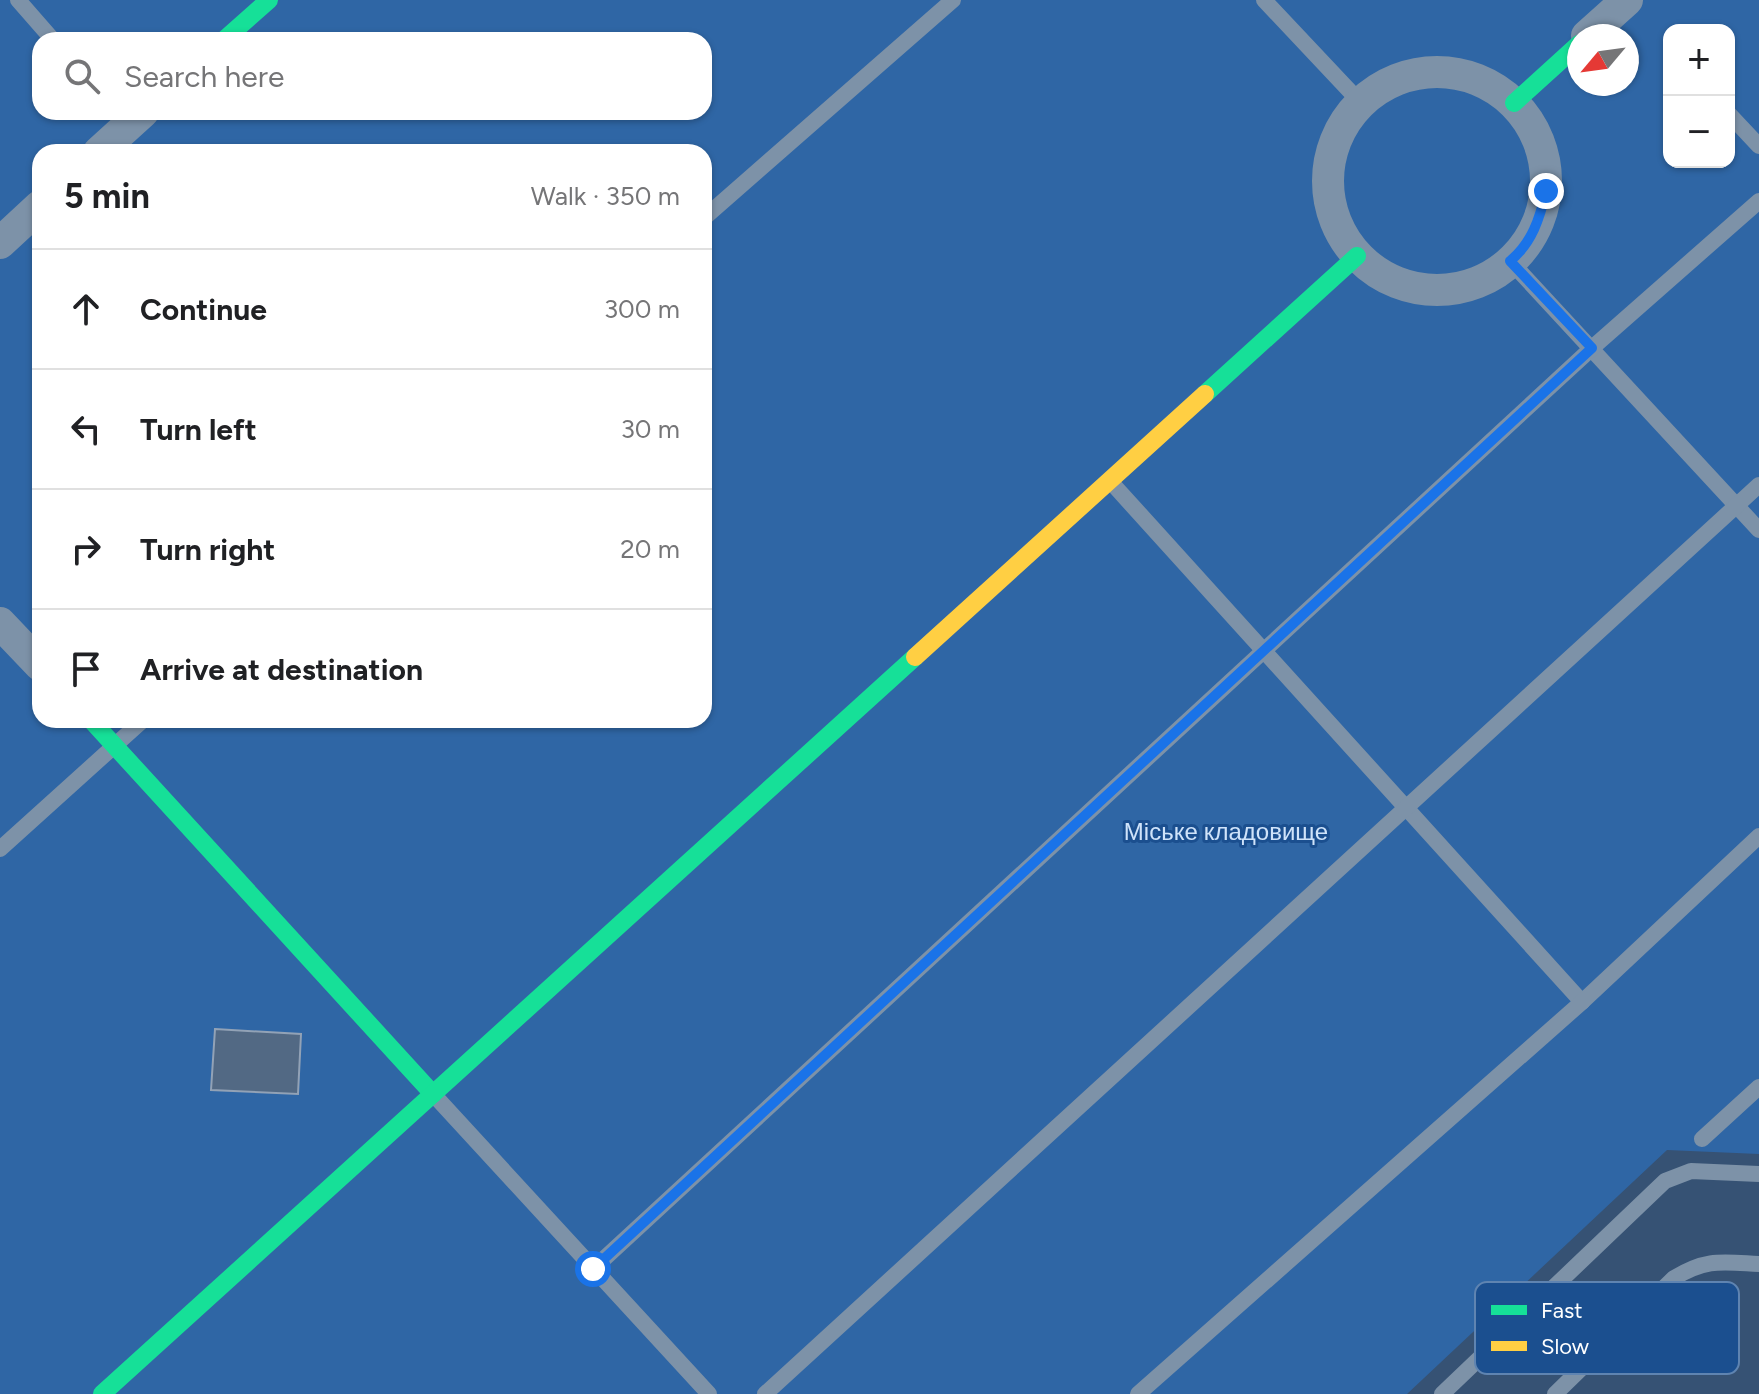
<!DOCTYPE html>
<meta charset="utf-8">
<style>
:root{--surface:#fff;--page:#f6f6f6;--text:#202124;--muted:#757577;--line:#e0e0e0}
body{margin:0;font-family:Figtree,sans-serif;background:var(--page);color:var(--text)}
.controls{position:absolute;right:24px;top:24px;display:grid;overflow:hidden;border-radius:16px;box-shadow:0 2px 6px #0004}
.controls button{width:72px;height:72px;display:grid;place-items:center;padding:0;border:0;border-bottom:2px solid var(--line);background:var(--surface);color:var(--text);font:40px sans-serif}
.compass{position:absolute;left:1567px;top:24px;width:72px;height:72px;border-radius:50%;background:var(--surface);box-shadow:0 2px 6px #0004;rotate:241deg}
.stop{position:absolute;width:24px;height:24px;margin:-18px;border:6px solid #1a73e8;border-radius:50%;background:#fff}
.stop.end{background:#1a73e8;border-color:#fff;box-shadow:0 2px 8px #0008}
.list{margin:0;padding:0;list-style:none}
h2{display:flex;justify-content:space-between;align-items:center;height:104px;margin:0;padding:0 32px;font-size:34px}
h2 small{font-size:26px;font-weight:400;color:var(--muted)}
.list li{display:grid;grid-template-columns:52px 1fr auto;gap:24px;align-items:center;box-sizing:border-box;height:120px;padding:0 32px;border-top:2px solid var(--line)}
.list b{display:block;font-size:30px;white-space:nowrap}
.list em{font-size:26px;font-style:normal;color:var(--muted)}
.icon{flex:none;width:44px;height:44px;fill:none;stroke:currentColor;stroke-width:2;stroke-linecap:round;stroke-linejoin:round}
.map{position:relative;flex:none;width:1759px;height:1394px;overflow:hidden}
.search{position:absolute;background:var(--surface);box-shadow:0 2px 6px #0004;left:32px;top:32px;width:680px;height:88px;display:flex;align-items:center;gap:20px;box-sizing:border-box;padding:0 28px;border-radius:24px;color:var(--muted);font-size:30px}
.panel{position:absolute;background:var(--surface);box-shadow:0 2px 6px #0004;left:32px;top:144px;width:680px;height:584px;border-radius:24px}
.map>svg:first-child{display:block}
.green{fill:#2f66a5;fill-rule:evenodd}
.building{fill:#526984;stroke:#92a2b6;stroke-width:2}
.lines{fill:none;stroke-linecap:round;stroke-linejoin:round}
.lane{stroke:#7d92a8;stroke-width:16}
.street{stroke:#7d92a8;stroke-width:32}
.fast{stroke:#16e098;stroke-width:18}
.slow{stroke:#ffcf43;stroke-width:18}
.route{stroke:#1a73e8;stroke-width:10}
.labels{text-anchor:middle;stroke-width:6;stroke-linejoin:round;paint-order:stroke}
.park-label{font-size:24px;fill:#cfe3fa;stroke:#1b4f8f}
.key{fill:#1b4f8f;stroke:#5f84b1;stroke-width:2}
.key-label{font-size:22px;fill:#fff}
</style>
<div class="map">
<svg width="1759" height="1394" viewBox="0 0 1759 1394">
<rect width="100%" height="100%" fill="#365274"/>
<path class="green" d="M0,0h1759v1154l-92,-4 -260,244h-1407zM1669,30h60v132h-60zM1579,36h48v48h-48zM40,40h664v72h-664zM40,152h664v568h-664z"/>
<path class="building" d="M215,1029l86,5 -3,60 -87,-4z"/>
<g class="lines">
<g class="lane">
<path d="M18,0l35,40"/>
<path d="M1264,0l97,103"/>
<path d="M1729,114l30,32"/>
<path d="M704,218l249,-218"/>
<path d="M1510,261l249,269"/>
<path d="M1110,481l472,521"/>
<path d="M0,849l143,-129"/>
<path d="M434,1095l275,299"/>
<path d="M1702,1139l57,-52"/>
<path d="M593,1269l999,-921 167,-147"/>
<path d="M765,1394l994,-909"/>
<path d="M1138,1394l444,-392 177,-166"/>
<path d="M1442,1394l223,-213 26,-10 68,3"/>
<path d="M1555,1394l119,-116c33,-20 48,-16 85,-14"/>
</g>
<g class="street">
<path d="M1587,36l40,-36"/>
<circle cx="1437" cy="181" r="109"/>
<path d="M99,152l44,-40"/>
<path d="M0,243l40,-37"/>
<path d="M0,623l40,42"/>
</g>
<g class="fast">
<path d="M224,40l45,-40"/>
<path d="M1514,103l65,-59"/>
<path d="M1205,394l152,-138"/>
<path d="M91,720l342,374"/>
<path d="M102,1394l813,-737"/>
</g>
<path class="slow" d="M915,657l290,-263"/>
</g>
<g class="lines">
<path class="route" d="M593,1269l999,-921 -82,-87c22,-18 30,-43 36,-70"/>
</g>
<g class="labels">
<g class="park-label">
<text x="1226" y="840">Міське кладовище</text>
</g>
</g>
<rect x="1475" y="1282" width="264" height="92" rx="12" class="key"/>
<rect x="1491" y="1305" width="36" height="10" fill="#16e098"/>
<rect x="1491" y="1341" width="36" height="10" fill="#ffcf43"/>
<g class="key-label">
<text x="1541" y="1318">Fast</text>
<text x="1541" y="1354">Slow</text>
</g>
</svg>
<div class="controls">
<button>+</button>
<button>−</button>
</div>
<svg class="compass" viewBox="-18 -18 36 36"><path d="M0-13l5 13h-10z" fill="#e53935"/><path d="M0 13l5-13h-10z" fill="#757577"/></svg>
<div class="stop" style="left:593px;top:1269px"></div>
<div class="stop end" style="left:1546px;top:191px"></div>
<div class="search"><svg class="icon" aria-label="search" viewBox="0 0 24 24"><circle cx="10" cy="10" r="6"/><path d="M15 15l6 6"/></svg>Search here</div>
<section class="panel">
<h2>5 min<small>Walk · 350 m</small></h2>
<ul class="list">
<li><svg class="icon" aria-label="ahead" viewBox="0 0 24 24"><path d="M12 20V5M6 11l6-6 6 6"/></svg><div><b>Continue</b></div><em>300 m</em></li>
<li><svg class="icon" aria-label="left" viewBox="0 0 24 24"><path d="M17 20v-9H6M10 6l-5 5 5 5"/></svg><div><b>Turn left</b></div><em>30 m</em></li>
<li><svg class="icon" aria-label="right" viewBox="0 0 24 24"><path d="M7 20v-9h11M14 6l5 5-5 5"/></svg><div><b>Turn right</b></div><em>20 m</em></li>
<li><svg class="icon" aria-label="arrive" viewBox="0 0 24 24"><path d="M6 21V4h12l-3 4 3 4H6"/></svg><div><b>Arrive at destination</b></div></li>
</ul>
</section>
</div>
